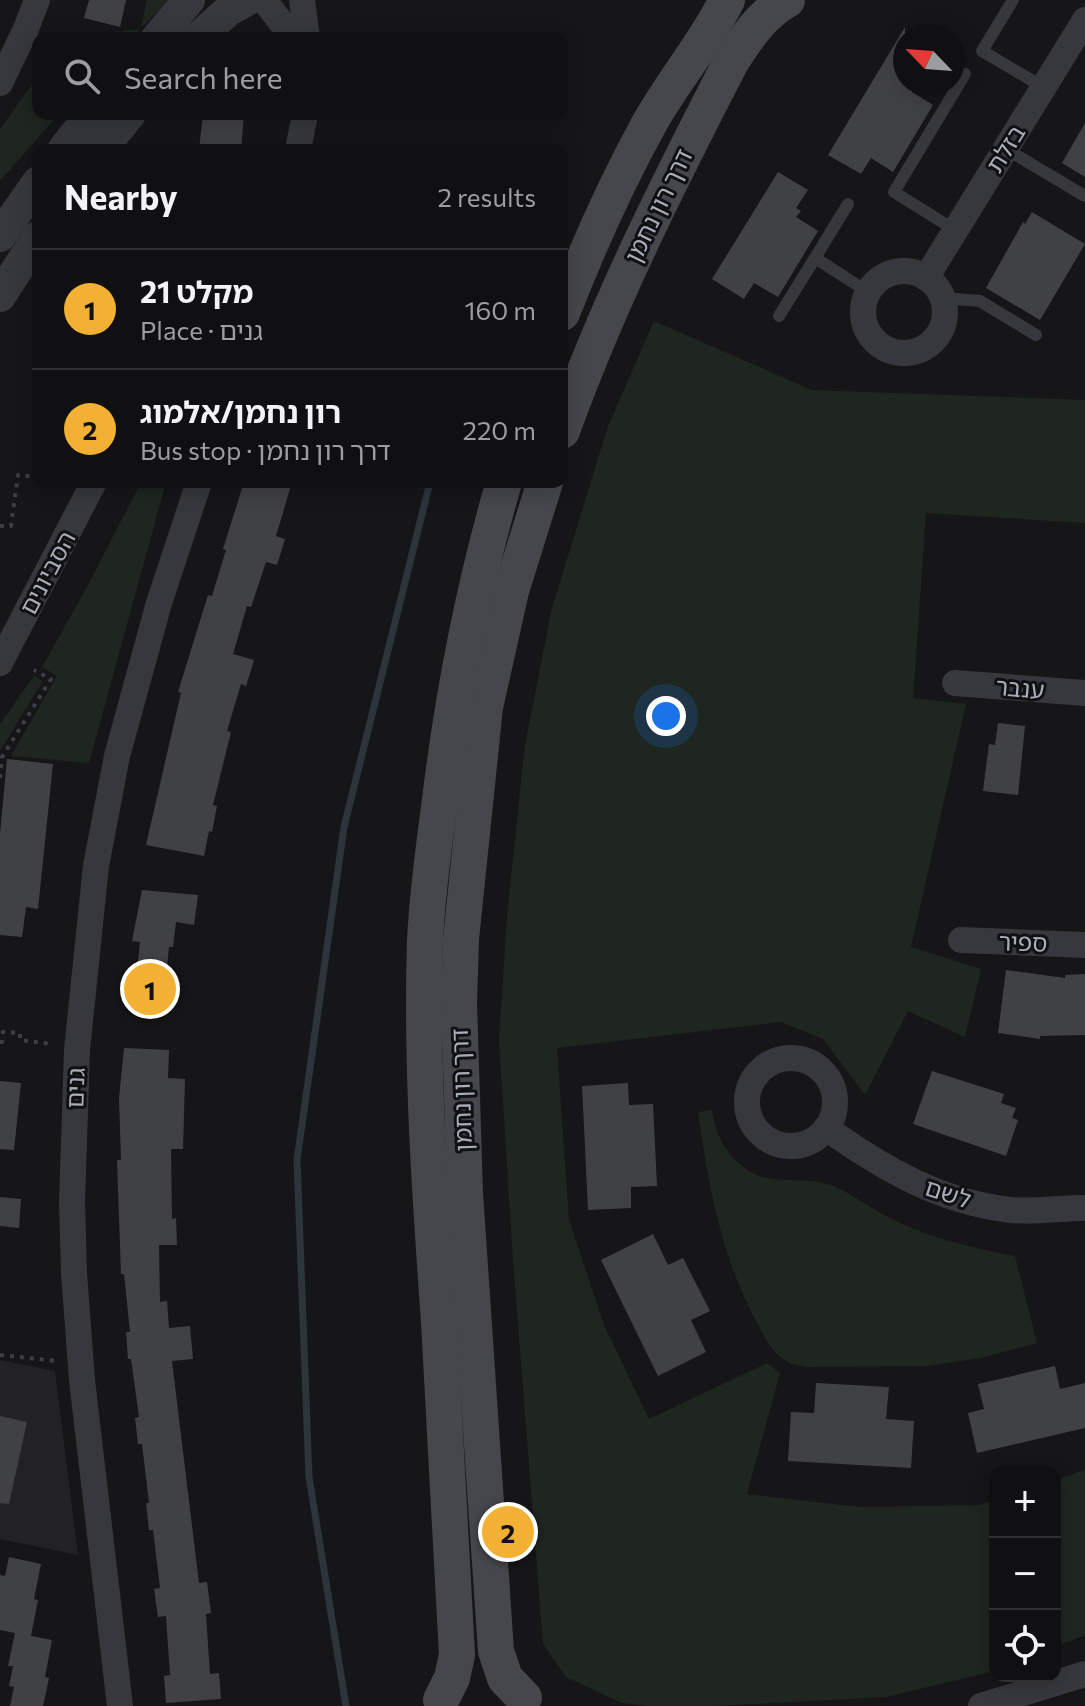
<!DOCTYPE html>
<meta charset="utf-8">
<style>
:root{--surface:#101012;--page:#1e1e20;--text:#f1f3f6;--muted:#9c9d9f;--line:#303032;--accent:#f2b134}
body{margin:0;font-family:Commissioner,"Noto Sans Hebrew",sans-serif;background:var(--page);color:var(--text)}
.controls{position:absolute;right:24px;bottom:24px;display:grid;overflow:hidden;border-radius:16px;box-shadow:0 4px 20px #0003}
.controls button{width:72px;height:72px;display:grid;place-items:center;padding:0;border:0;border-bottom:2px solid var(--line);background:var(--surface);color:var(--text);font:40px sans-serif}
.compass{position:absolute;left:893px;top:24px;width:72px;height:72px;border-radius:50%;background:var(--surface);box-shadow:0 4px 20px #0003;rotate:295deg}
.you{position:absolute;left:666px;top:716px;width:28px;height:28px;margin:-20px;border:6px solid #fff;border-radius:50%;background:#1a73e8;box-shadow:0 0 0 12px #1a73e833}
.badge{display:grid;place-items:center;width:52px;height:52px;border-radius:50%;background:var(--accent);color:#111;font-size:26px;font-weight:700}
.pin{position:absolute;translate:-50% -50%;border:4px solid #fff;box-shadow:0 2px 8px #0006}
.list{margin:0;padding:0;list-style:none}
h2{display:flex;justify-content:space-between;align-items:center;height:104px;margin:0;padding:0 32px;font-size:34px}
h2 small{font-size:26px;font-weight:400;color:var(--muted)}
.list li{display:grid;grid-template-columns:52px 1fr auto;gap:24px;align-items:center;box-sizing:border-box;height:120px;padding:0 32px;border-top:2px solid var(--line)}
.list b{display:block;font-size:30px;white-space:nowrap}
.list p{margin:0;font-size:26px;white-space:nowrap;color:var(--muted)}
.list em{font-size:26px;font-style:normal;color:var(--muted)}
.icon{flex:none;width:44px;height:44px;fill:none;stroke:currentColor;stroke-width:2;stroke-linecap:round;stroke-linejoin:round}
.map{position:relative;flex:none;width:1085px;height:1706px;overflow:hidden}
.search{position:absolute;background:var(--surface);box-shadow:0 4px 20px #0003;left:32px;top:32px;width:536px;height:88px;display:flex;align-items:center;gap:20px;box-sizing:border-box;padding:0 28px;border-radius:16px;color:var(--muted);font-size:30px}
.panel{position:absolute;background:var(--surface);box-shadow:0 4px 20px #0003;left:32px;top:144px;width:536px;height:344px;border-radius:16px}
.map>svg:first-child{display:block}
.built{fill:#222225}
.green{fill:#1e261f}
.lines{fill:none;stroke-linecap:round;stroke-linejoin:round}
.stream{stroke:#2c353c;stroke-width:7}
.building{fill:#404145}
.path{stroke:#3d3f44;stroke-width:4;stroke-dasharray:4 6;stroke-linecap:butt}
.service{stroke:#37383d;stroke-width:12}
.minor{stroke:#37383d;stroke-width:26}
.tertiary{stroke:#37383d;stroke-width:32}
.secondary{stroke:#45474d;stroke-width:36}
.labels{text-anchor:middle;stroke-width:6;stroke-linejoin:round;paint-order:stroke}
.street-label{font-size:24px;fill:#a8adb8;stroke:#111113}
</style>
<div class="map">
<svg width="1085" height="1706" viewBox="0 0 1085 1706">
<rect width="100%" height="100%" fill="#161618"/>
<path class="built" d="M0,1360l55,11 23,184 -78,-16z"/>
<g class="green">
<path d="M147,0h22l-28,28z"/>
<path d="M140,29l-9,9h-75z"/>
<path d="M38,71v43h21l-59,67v-52l30,-42z"/>
<path d="M654,321l158,69 273,10v123l-159,-10 -13,185 53,6 -55,243 70,22 -16,68 -57,-26 -43,84 -42,-56 -42,-17 -224,26 12,172 35,105 45,94 118,-56 13,10 -33,121 112,13 120,-2 16,-5v171l-109,26 -171,9h-67l-26,-3 -56,-26 -23,-33 -30,-384 -14,-220 8,-124 18,-172 27,-136 56,-182z"/>
<path d="M126,482h40l-77,281 -78,-7 46,-80 -15,-9 45,-80 51,-99z"/>
<path d="M34,676l9,5 -43,70v-27z"/>
<path d="M712,1110c3,25 15,47 37,61 25,15 52,5 78,13 21,6 40,22 59,32 40,21 85,32 129,40l22,87 -56,15 -54,8 -118,1c-13,-1 -24,-4 -33,-14 -9,-9 -14,-21 -20,-32 -35,-65 -48,-137 -58,-209z"/>
<path d="M1085,1470v165l-30,12v-167z"/>
</g>
<g class="lines">
<path class="stream" d="M346,1706l-37,-229 -12,-317 47,-333 86,-345"/>
</g>
<g class="building">
<path d="M89,0h37l-6,27 -36,-9z"/>
<path d="M905,27v57l10,3 -3,5 21,13 -40,67 -22,-14 -10,16 -33,-19z"/>
<path d="M203,114h41l-3,36h-42z"/>
<path d="M1085,123v54l-23,-14z"/>
<path d="M778,172l30,18 -12,18 5,3 -5,6 22,14 -40,66 -24,-14 -10,16 -32,-20z"/>
<path d="M1032,212l53,32 -45,76 -54,-32 37,-66 2,2z"/>
<path d="M244,482h48l-16,54 9,3 -8,26 -11,-3 -15,45 -4,-1 -14,48 21,6 -8,26 -5,-2 -14,47 4,1 -18,73 4,1 -5,26 -3,-1 -5,25 -58,-11 35,-152 -3,-1 30,-97 4,1 14,-46 -3,-1z"/>
<path d="M998,723l27,3 -7,69 -35,-4 6,-47 6,1z"/>
<path d="M7,759l46,5 -15,145 -12,-2 -4,30 -22,-2v-101z"/>
<path d="M142,890l56,5 -4,30 -18,-3 -3,25h-4l-6,62 -30,-4 7,-63 -8,-1z"/>
<path d="M1006,970l59,8v-3l20,-1v61l-45,1v3l-42,-6z"/>
<path d="M124,1048l45,2 -1,28 17,1 -2,70h-12l1,70 4,-1 1,27h-18l1,57 7,-1 2,27 21,-2 3,33 -21,2 27,222 8,-1 4,31 -5,1 4,60 9,-1 2,26 -55,4 -2,-27 6,-1 -4,-59 -8,1 -4,-28 6,-1 -7,-58h-4l-3,-27h3l-7,-59h-4l-3,-26 4,-1 -8,-58h-3l-2,-27h4l-6,-58h-3l-4,-114h4l-2,-62z"/>
<path d="M932,1071l72,23 -3,9 15,5 -4,10 6,2 -12,36 -93,-32z"/>
<path d="M0,1081l21,2 -7,67 -14,-1z"/>
<path d="M628,1083l1,22 24,-1 4,82 -26,1v21l-43,2 -6,-124z"/>
<path d="M0,1197l21,2 -2,29 -19,-2z"/>
<path d="M653,1234l15,31 15,-7 27,53 -19,9 15,32 -48,24 -57,-116z"/>
<path d="M1055,1366l5,23 25,-6v45l-108,25 -9,-40 16,-4 -6,-25z"/>
<path d="M816,1383l73,4 -3,32 28,2 -3,47 -123,-7 3,-49 23,1z"/>
<path d="M0,1416l27,6 -18,82 -9,-1z"/>
<path d="M9,1557l32,7 -7,35 4,1 -7,36 21,4 -7,37 4,1 -6,28h-33l4,-19 -5,-1 4,-20h-5l7,-33 -15,-3v-55l5,1z"/>
</g>
<g class="lines">
<g class="path">
<path d="M0,526h11l7,-51 20,2"/>
<path d="M0,778l2,-21 49,-78 -17,-9"/>
<path d="M0,1042h2l1,-10 17,1v7l31,4"/>
<path d="M0,1355l57,6"/>
</g>
<g class="service">
<path d="M1013,0l-31,51 61,36"/>
<path d="M1006,149l79,47"/>
<path d="M848,204l-33,54 53,34"/>
<path d="M955,230l-61,-38 71,-118"/>
<path d="M942,298l38,3 56,34"/>
<path d="M779,316l36,-58"/>
</g>
<g class="minor">
<path d="M264,0l29,38"/>
<path d="M302,0l5,38"/>
<path d="M0,83l26,-54 11,-29"/>
<path d="M298,150l7,-36"/>
<circle cx="904" cy="312" r="41"/>
<path d="M926,278l159,-258"/>
<path d="M0,663l94,-181"/>
<path d="M955,683l130,10"/>
<path d="M961,940l124,5"/>
<circle cx="791" cy="1102" r="44"/>
<path d="M826,1128c58,41 114,74 185,82 24,2 50,-2 74,-2"/>
<path d="M120,1706l-38,-326 -8,-107 -2,-71 5,-152 19,-184 21,-110 42,-153 40,-121"/>
<path d="M981,1706l104,-32"/>
</g>
<g class="tertiary">
<path d="M157,38l32,-38"/>
<path d="M198,38l31,-28 18,-10"/>
<path d="M63,150l28,-36"/>
<path d="M101,150l29,-36"/>
<path d="M0,236l38,-54"/>
<path d="M0,296l38,-59"/>
</g>
<g class="secondary">
<path d="M562,313c25,-64 54,-129 87,-189 24,-43 56,-80 78,-124"/>
<path d="M562,431c46,-128 107,-249 169,-369 16,-25 30,-47 56,-62"/>
<path d="M524,1698l-19,-20 -9,-27 -31,-458 -6,-190 2,-64 24,-232 26,-116 34,-109"/>
<path d="M441,1700l11,-22 5,-23c-5,-111 -11,-222 -18,-333 -9,-126 -18,-254 -14,-381 2,-44 8,-89 14,-133 13,-110 34,-219 65,-326"/>
</g>
</g>
<g class="labels">
<g class="street-label">
<text transform="translate(1006 149) rotate(-58)" y="8">בזלת</text>
<text transform="translate(659 206) rotate(-64)" y="8">דרך רון נחמן</text>
<text transform="translate(48 573) rotate(-62)" y="8">הסביונים</text>
<text transform="translate(1020 689) rotate(5)" y="8">ענבר</text>
<text transform="translate(1023 943) rotate(2)" y="8">ספיר</text>
<text transform="translate(76 1088) rotate(-88)" y="8">גנים</text>
<text transform="translate(462 1090) rotate(-92)" y="8">דרך רון נחמן</text>
<text transform="translate(948 1194) rotate(18)" y="8">לשם</text>
</g>
</g>
</svg>
<div class="controls">
<button>+</button>
<button>−</button>
<button><svg class="icon" aria-label="locate" viewBox="0 0 24 24"><circle cx="12" cy="12" r="6"/><path d="M12 2v4M12 18v4M2 12h4M18 12h4"/></svg></button>
</div>
<svg class="compass" viewBox="-18 -18 36 36"><path d="M0-13l5 13h-10z" fill="#e53935"/><path d="M0 13l5-13h-10z" fill="#9c9d9f"/></svg>
<div class="you"></div>
<div class="pin badge" style="left:150px;top:989px">1</div>
<div class="pin badge" style="left:508px;top:1532px">2</div>
<div class="search"><svg class="icon" aria-label="search" viewBox="0 0 24 24"><circle cx="10" cy="10" r="6"/><path d="M15 15l6 6"/></svg>Search here</div>
<section class="panel">
<h2>Nearby<small>2 results</small></h2>
<ul class="list">
<li><span class="badge">1</span><div><b>מקלט 21</b><p>Place · גנים</p></div><em>160 m</em></li>
<li><span class="badge">2</span><div><b>רון נחמן/אלמוג</b><p>Bus stop · דרך רון נחמן</p></div><em>220 m</em></li>
</ul>
</section>
</div>
